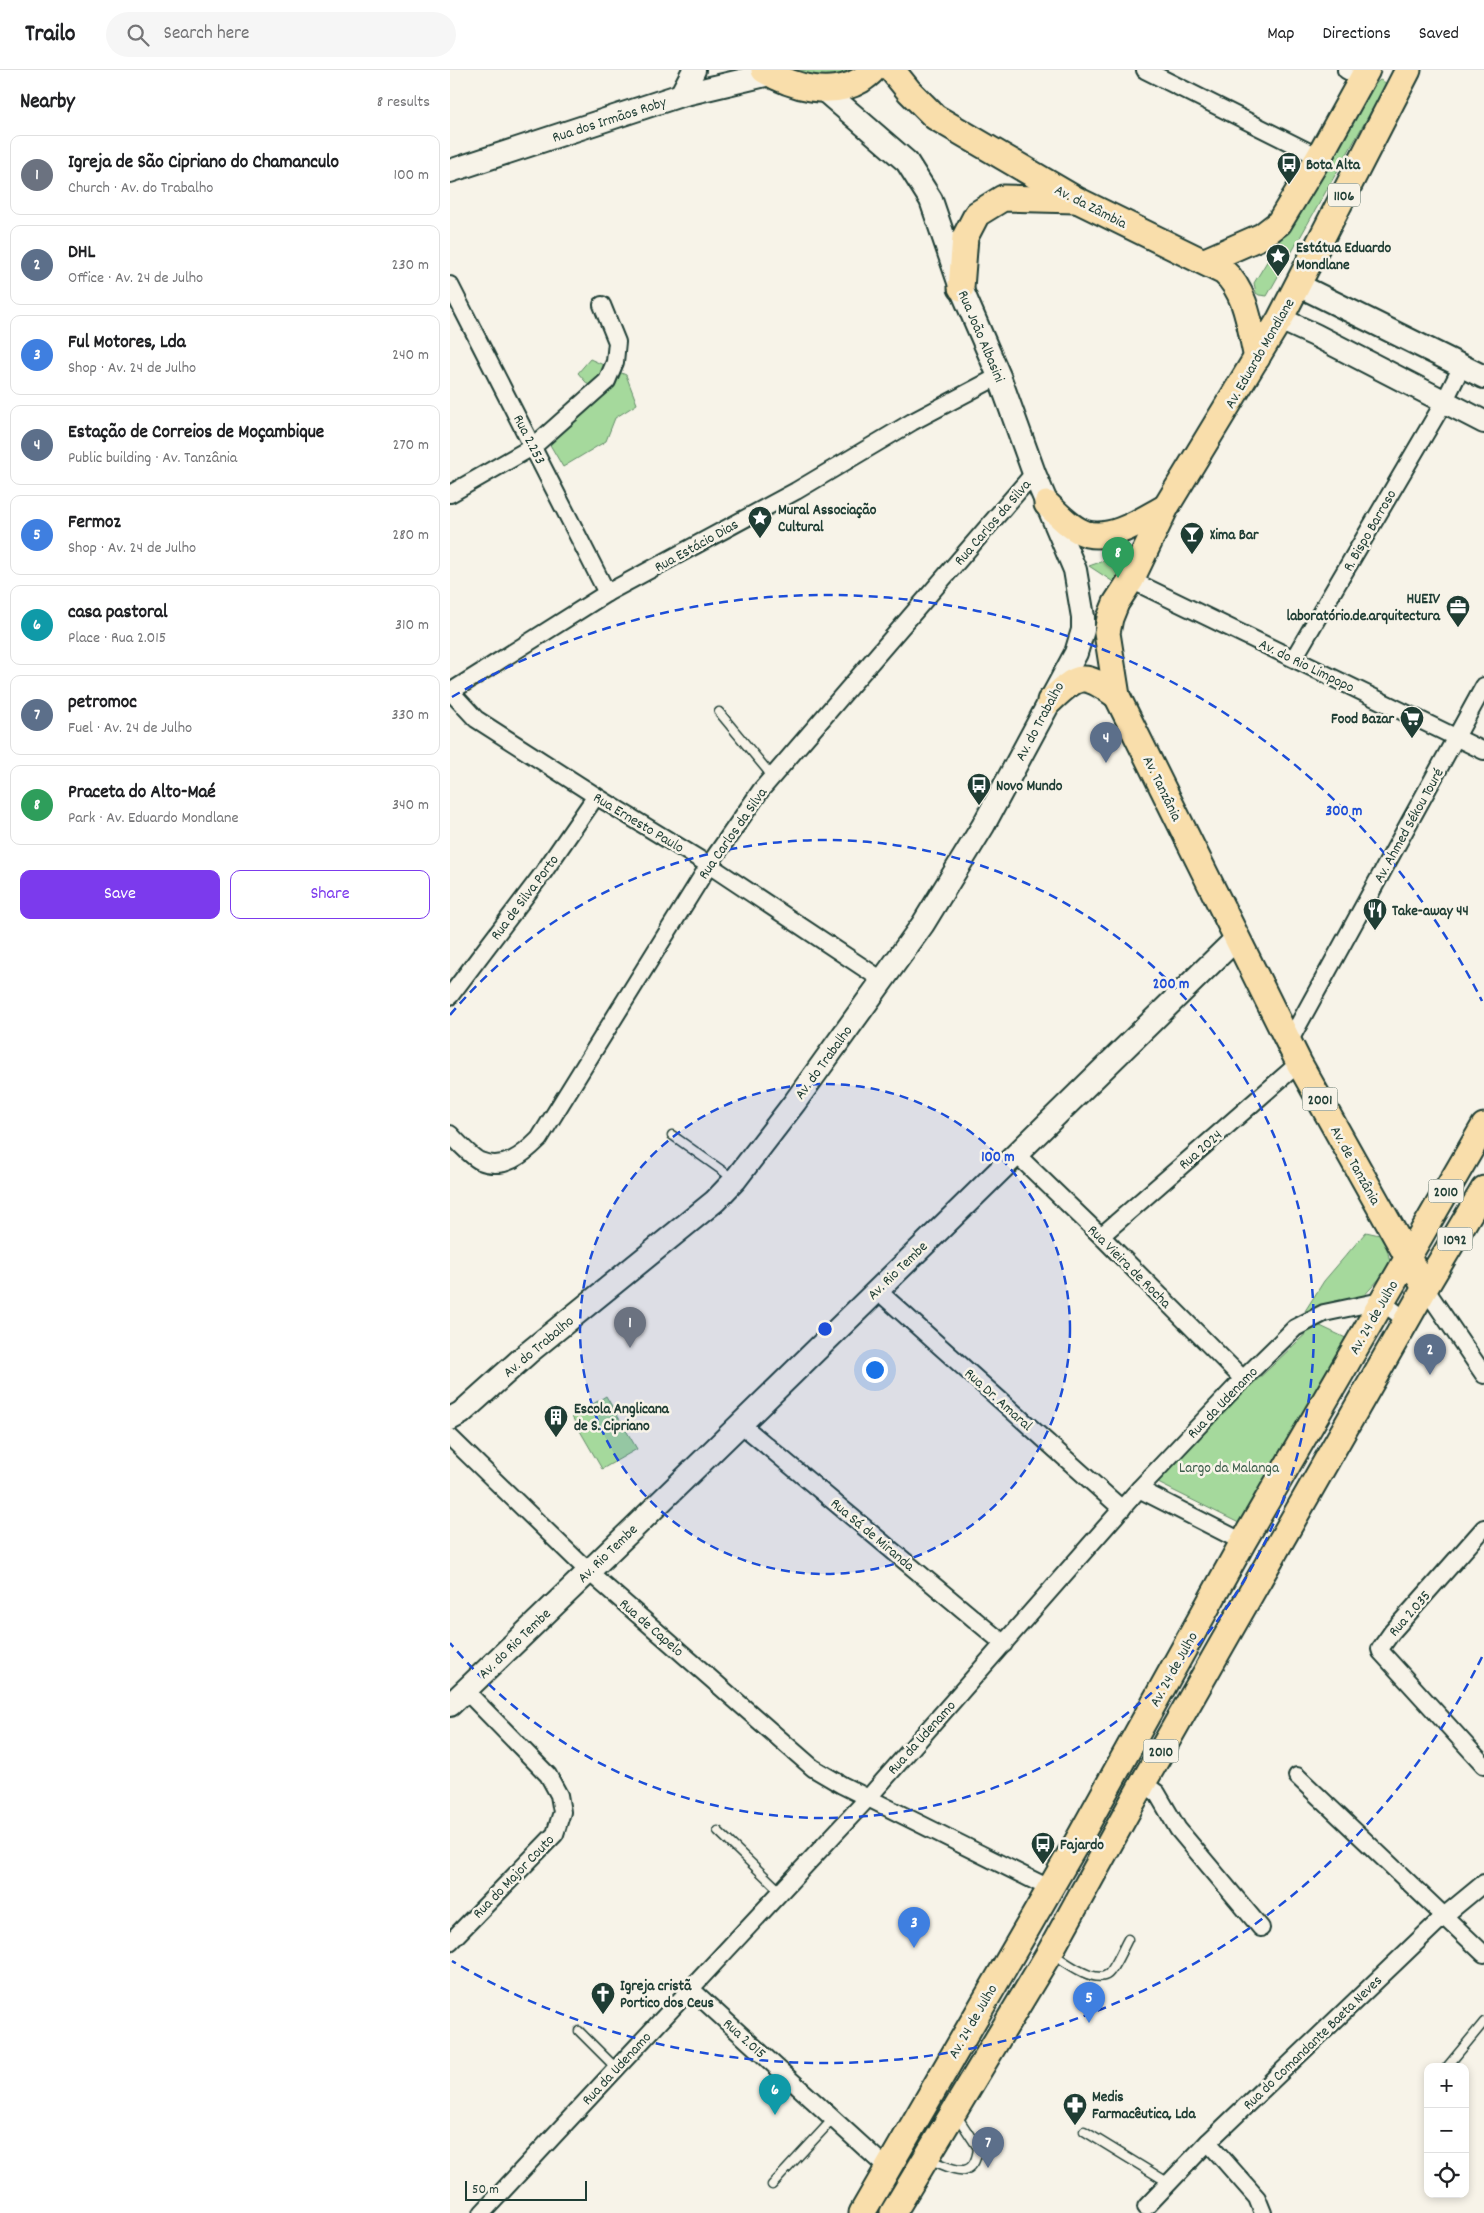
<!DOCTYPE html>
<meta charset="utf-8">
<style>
:root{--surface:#fff;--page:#f6f6f6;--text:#202124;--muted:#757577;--line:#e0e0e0;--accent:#7c3aed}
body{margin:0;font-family:Dekko,sans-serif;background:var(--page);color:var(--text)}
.controls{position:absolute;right:15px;bottom:15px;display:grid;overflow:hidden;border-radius:10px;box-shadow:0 2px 8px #0003}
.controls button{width:45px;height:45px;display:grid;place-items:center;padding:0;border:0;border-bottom:1px solid var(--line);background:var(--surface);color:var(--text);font:25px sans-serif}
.scale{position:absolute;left:15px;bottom:12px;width:122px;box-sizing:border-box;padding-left:5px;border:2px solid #1f3d34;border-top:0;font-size:14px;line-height:18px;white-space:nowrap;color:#1f3d34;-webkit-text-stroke:4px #f7f3e8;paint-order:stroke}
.you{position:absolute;left:424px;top:1299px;width:18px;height:18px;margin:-12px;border:4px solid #fff;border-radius:50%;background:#1a73e8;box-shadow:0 0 0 8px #1a73e833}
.badge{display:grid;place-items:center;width:32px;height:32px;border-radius:50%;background:var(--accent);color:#fff;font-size:16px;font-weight:700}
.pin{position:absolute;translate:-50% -41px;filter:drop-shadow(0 1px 2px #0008)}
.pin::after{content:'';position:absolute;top:26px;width:18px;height:15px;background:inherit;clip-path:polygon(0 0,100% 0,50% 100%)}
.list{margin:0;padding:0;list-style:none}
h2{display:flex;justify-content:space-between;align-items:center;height:65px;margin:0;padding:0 20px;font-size:21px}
h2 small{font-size:16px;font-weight:400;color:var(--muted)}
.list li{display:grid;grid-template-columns:32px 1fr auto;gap:15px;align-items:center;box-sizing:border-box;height:80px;margin:0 10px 10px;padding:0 10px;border:1px solid var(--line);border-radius:10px}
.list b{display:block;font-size:19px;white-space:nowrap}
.list p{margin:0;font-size:16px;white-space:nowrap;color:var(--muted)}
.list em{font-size:16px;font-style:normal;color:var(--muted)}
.actions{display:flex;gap:10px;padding:15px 20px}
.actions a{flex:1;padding:11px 0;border:1px solid var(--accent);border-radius:10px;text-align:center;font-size:18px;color:var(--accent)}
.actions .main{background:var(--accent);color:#fff}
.icon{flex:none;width:28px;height:28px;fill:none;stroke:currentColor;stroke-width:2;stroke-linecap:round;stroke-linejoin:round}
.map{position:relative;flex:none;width:1034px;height:2143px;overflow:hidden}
header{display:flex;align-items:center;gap:30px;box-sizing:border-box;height:70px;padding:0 25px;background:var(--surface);border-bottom:1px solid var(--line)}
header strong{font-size:24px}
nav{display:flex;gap:28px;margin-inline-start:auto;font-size:18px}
.search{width:350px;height:45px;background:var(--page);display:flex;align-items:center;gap:12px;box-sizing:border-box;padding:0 18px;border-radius:28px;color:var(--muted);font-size:19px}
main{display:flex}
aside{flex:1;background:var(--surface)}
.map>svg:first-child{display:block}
.green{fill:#a5d99c;stroke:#628b68}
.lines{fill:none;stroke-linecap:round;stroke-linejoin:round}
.lane-casing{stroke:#1f3d34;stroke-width:11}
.street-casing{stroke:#1f3d34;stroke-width:20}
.secondary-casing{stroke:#1f3d34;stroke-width:26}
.primary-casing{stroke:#1f3d34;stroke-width:29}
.lane{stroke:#f7f3e8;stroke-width:8}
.street{stroke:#f7f3e8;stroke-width:16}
.secondary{stroke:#f7f3e8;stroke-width:22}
.primary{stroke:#f9deab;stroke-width:25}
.ring{fill:none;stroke:#1d4ed8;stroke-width:2.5;stroke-dasharray:9 6}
.labels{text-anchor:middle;stroke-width:5;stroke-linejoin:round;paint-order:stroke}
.shield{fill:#f7f3e8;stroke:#60746a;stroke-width:1}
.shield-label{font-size:14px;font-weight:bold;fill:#1f3d34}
.street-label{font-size:15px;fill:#1f3d34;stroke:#f7f3e8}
.poi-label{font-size:15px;font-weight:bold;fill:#1f3d34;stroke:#f7f3e8;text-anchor:start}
.park-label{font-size:15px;fill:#3a5c49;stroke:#f7f3e8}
.centre{fill:#1d4ed8;stroke:#f7f3e8;stroke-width:2.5}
.ring-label{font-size:15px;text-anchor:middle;font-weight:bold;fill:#1d4ed8;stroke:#f7f3e8;stroke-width:5;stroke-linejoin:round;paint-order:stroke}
</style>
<header>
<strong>Trailo</strong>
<div class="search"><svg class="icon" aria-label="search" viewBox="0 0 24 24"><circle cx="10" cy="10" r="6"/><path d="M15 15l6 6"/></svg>Search here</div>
<nav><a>Map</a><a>Directions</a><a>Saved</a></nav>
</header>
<main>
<aside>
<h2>Nearby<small>8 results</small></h2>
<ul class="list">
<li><span class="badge" style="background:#6b7280">1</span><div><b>Igreja de São Cipriano do Chamanculo</b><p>Church · Av. do Trabalho</p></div><em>100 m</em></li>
<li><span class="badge" style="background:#5c6f8a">2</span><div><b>DHL</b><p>Office · Av. 24 de Julho</p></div><em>230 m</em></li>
<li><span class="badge" style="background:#3f7fe0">3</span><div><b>Ful Motores, Lda</b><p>Shop · Av. 24 de Julho</p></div><em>240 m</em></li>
<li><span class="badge" style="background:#5c6f8a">4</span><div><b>Estação de Correios de Moçambique</b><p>Public building · Av. Tanzânia</p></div><em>270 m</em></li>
<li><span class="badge" style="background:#3f7fe0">5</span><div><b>Fermoz</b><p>Shop · Av. 24 de Julho</p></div><em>280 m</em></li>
<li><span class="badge" style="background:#0f9aa8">6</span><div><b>casa pastoral</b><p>Place · Rua 2.015</p></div><em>310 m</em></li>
<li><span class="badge" style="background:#5c6f8a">7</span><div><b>petromoc</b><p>Fuel · Av. 24 de Julho</p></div><em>330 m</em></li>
<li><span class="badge" style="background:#2e9e5b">8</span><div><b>Praceta do Alto-Maé</b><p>Park · Av. Eduardo Mondlane</p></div><em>340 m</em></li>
</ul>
<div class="actions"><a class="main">Save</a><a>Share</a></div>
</aside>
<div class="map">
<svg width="1034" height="2143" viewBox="0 0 1034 2143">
<rect width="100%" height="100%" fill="#f7f3e8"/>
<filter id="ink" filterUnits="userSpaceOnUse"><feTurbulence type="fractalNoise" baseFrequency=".02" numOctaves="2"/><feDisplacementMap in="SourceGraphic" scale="10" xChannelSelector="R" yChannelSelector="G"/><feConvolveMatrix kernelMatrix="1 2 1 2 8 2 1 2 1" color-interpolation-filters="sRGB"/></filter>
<g filter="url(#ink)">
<g class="green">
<path d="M338,0h62c-17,13 -43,6 -62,0z"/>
<path d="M930,10l6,3 -3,7 -116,206 -8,-1 -3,-2 -2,-10 120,-198z"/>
<path d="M140,289l36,16 11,29 -22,14 -9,23 -43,26 -14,-24 42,-55 -13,-15z"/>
<path d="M673,484l10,3 -9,32 -35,-23z"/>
<path d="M916,1162l18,4 7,30 -31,34 -55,11 19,-30z"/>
<path d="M866,1254l34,16 -103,187 -95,-47z"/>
<path d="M156,1326l31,53 -35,20 -30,-52z"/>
</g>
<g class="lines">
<defs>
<g id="lane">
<path d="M269,642l53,64"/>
<path d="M222,1065l62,44"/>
<path d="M268,1761l63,61"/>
<path d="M602,1883c12,8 43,32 56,21 7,-6 15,-26 20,-35"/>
<path d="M129,1961l37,37"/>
<path d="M997,1997l37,-45"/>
<path d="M634,2061l85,52"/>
<path d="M480,2090c22,8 44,23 48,-12l-21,-32"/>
<path d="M322,2115l61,-66"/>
</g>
<g id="street">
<path d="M695,0l174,87"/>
<path d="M896,0l16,9"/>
<path d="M0,215l157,308"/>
<path d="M0,424l84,-48 73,-65 8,-19 2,-20 -15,-37"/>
<path d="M681,510l353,171"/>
<path d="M844,588l150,-256 18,-36"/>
<path d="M0,622l157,-99 189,-102 116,-69 87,-46"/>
<path d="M1,622l25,27 120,77 113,69 173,115"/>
<path d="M0,926l93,-123 53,-77"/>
<path d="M839,972l195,-356"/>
<path d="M0,1064c7,7 21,23 30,27 24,10 43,-6 59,-22l170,-274 52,-75 273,-317"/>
<path d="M566,1084l85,82 142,143"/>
<path d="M651,1166l198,-173"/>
<path d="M975,1218l59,87"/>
<path d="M427,1220l245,219"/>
<path d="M292,1355l262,219"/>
<path d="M0,1367l138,134 225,197 29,17 207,103"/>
<path d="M689,1419l104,53"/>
<path d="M1034,1458l-92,104 -12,17 1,3 103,113"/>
<path d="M847,1706l187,178"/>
<path d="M693,1713l14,10 21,36 83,99"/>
<path d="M0,1872l105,-108 7,-22 -3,-17 -11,-20 -83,-85"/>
<path d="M241,1919l196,179"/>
<path d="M758,2072l49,56 6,15"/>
<path d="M696,2137l62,-65 236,-226 40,-33"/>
<path d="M32,2143l387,-416 270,-308 104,-110 52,-51 29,-15 57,-12 26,20"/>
</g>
<g id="secondary">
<path d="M231,25l13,-25"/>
<path d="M0,101l231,-76 89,-21"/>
<path d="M848,215l186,92"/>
<path d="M830,249l35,16 169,87"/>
<path d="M0,1349l11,-6 67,-60 187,-152 20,-21 60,-78 128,-178 60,-98 93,-173 7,-23v-13l-8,-47 -41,-97 -35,-97 -38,-88 -30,-88 -24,-38 -82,-71"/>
<path d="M0,1635c265,-253 525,-511 787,-767"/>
</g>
<g id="primary">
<path d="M314,0c28,17 67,28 97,10 4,-3 9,-6 12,-10"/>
<path d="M442,0l17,21 26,26 142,83 147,72c23,20 26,57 33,86"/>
<path d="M958,0l-128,249 -114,188 -35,73 -15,23 -6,15 -3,15 10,63 182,367 126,225"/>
<path d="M755,191l57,-25 17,-13 40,-66 48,-87"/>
<path d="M511,218l4,-51 12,-23 26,-16 72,2"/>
<path d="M597,434c12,11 25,26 40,30 28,6 56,-15 79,-27"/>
<path d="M600,631c29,-28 34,-29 67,-5"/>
<path d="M412,2143l215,-371 166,-300 241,-416"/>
<path d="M443,2143l157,-261 93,-169 282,-495 59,-99"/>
</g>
</defs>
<use href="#lane" class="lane-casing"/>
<use href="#street" class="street-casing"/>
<use href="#secondary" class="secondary-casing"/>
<use href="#primary" class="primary-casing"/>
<use href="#lane" class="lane"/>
<use href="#street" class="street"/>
<use href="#secondary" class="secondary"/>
<use href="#primary" class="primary"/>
</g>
</g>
<circle cx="375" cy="1259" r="245" fill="#1d4ed8" fill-opacity=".12"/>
<g class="ring">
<circle cx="375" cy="1259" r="245"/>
<path d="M0 945A489 489 0 1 1 0 1573"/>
<path d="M1032 1587A734 734 0 0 1 2 1891M2 627A734 734 0 0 1 1032 931"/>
</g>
<defs>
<symbol id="bus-pin" viewBox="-11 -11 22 30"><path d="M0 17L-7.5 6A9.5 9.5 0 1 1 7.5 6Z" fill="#1f3d34" stroke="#f7f3e8"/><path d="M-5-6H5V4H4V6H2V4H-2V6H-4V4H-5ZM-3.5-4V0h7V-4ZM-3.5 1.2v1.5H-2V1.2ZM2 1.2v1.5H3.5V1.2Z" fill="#fff"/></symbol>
<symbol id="sight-pin" viewBox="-11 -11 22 30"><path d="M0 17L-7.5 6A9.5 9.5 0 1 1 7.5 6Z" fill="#1f3d34" stroke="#f7f3e8"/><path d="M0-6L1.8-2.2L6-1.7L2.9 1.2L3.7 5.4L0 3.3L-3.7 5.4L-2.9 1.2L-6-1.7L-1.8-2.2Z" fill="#fff"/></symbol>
<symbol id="bar-pin" viewBox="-11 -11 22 30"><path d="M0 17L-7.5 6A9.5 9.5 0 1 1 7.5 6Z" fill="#1f3d34" stroke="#f7f3e8"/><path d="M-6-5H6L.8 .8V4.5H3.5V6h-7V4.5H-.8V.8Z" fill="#fff"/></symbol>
<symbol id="office-pin" viewBox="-11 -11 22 30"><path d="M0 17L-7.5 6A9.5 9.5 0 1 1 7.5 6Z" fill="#1f3d34" stroke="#f7f3e8"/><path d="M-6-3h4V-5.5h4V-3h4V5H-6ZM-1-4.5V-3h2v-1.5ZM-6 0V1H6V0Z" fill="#fff"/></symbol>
<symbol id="supermarket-pin" viewBox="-11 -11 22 30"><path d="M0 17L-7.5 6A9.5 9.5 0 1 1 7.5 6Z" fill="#1f3d34" stroke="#f7f3e8"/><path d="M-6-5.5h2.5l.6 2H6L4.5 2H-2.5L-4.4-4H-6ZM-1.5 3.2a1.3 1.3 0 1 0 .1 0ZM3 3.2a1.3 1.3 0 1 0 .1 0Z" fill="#fff"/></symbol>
<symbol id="restaurant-pin" viewBox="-11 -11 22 30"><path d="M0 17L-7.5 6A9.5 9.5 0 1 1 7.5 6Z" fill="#1f3d34" stroke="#f7f3e8"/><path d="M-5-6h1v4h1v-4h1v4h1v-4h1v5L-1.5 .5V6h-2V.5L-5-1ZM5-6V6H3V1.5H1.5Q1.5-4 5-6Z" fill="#fff"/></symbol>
<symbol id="building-pin" viewBox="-11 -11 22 30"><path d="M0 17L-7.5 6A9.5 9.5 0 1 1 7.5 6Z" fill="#1f3d34" stroke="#f7f3e8"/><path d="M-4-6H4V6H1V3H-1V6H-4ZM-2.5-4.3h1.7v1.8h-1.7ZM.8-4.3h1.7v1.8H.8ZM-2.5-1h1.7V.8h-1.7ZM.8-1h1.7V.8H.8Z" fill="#fff"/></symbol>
<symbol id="church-pin" viewBox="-11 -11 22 30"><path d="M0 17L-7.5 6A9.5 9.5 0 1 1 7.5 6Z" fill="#1f3d34" stroke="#f7f3e8"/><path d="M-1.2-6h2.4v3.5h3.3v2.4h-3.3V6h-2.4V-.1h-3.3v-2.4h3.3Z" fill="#fff"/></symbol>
<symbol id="pharmacy-pin" viewBox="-11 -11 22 30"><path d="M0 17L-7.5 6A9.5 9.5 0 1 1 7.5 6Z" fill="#1f3d34" stroke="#f7f3e8"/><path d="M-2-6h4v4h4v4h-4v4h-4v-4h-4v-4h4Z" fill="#fff"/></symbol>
</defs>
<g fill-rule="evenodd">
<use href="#bus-pin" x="825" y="80" width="28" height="38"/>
<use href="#sight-pin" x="814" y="172" width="28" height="38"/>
<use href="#sight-pin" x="296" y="434" width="28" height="38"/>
<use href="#bar-pin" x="728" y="450" width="28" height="38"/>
<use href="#office-pin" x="994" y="523" width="28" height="38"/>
<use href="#supermarket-pin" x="948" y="634" width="28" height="38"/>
<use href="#bus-pin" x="515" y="701" width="28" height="38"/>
<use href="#restaurant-pin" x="911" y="826" width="28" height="38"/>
<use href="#building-pin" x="92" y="1333" width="28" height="38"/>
<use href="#bus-pin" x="579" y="1760" width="28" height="38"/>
<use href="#church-pin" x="139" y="1910" width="28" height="38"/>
<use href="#pharmacy-pin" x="611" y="2021" width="28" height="38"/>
</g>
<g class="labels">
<g class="shield">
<rect x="878" y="113.5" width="32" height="23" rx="4"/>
<rect x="852.5" y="1017.5" width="35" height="23" rx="4"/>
<rect x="978.5" y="1109.5" width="35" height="23" rx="4"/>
<rect x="987.5" y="1157.5" width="35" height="23" rx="4"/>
<rect x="693.5" y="1669.5" width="35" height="23" rx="4"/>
</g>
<g class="shield-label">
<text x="894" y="130">1106</text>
<text x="870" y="1034">2001</text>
<text x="996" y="1126">2010</text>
<text x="1005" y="1174">1092</text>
<text x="711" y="1686">2010</text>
</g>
<g class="street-label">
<text transform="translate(159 49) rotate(-18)" y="5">Rua dos Irmãos Roby</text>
<text transform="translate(641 136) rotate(27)" y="5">Av. da Zâmbia</text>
<text transform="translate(532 266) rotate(67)" y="5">Rua João Albasini</text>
<text transform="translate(809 283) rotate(-60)" y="5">Av. Eduardo Mondlane</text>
<text transform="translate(80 369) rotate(63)" y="5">Rua 2.253</text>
<text transform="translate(542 452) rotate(-49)" y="5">Rua Carlos da Silva</text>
<text transform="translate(919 460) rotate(-60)" y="5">R. Bispo Barroso</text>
<text transform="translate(246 475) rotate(-29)" y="5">Rua Estácio Dias</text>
<text transform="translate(857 595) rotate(26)" y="5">Av. do Rio Limpopo</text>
<text transform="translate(589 651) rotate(-62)" y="5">Av. do Trabalho</text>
<text transform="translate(713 718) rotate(64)" y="5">Av. Tanzânia</text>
<text transform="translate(189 752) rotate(31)" y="5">Rua Ernesto Paulo</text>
<text transform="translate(958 755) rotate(-61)" y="5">Av. Ahmed Sékou Touré</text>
<text transform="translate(282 763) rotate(-55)" y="5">Rua Carlos da Silva</text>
<text transform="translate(74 827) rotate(-53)" y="5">Rua de Silva Porto</text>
<text transform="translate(373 992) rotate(-54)" y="5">Av. do Trabalho</text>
<text transform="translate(750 1079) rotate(-41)" y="5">Rua 2024</text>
<text transform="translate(906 1095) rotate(61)" y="5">Av. de Tanzânia</text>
<text transform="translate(680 1196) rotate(45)" y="5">Rua Vieira de Rocha</text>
<text transform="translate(447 1200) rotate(-44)" y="5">Av. Rio Tembe</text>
<text transform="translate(923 1247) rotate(-60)" y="5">Av. 24 de Julho</text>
<text transform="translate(88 1276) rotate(-40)" y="5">Av. do Trabalho</text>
<text transform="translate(549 1329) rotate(42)" y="5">Rua Dr. Amaral</text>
<text transform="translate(772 1332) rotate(-46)" y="5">Rua da Udenamo</text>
<text transform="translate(423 1464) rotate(40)" y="5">Rua Sá de Miranda</text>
<text transform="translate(157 1483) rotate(-44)" y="5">Av. Rio Tembe</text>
<text transform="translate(959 1543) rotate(-49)" y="5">Rua 2.035</text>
<text transform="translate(202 1557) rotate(41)" y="5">Rua de Capelo</text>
<text transform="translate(64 1573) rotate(-44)" y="5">Av. do Rio Tembe</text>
<text transform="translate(723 1599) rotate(-61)" y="5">Av. 24 de Julho</text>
<text transform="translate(471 1667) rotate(-48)" y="5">Rua da Udenamo</text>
<text transform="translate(63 1806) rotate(-46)" y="5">Rua do Major Couto</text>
<text transform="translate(522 1951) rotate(-60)" y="5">Av. 24 de Julho</text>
<text transform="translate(295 1968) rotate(42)" y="5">Rua 2.015</text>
<text transform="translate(862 1972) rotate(-44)" y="5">Rua do Comandante Baeta Neves</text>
<text transform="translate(166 1998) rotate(-47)" y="5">Rua da Udenamo</text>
</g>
<g class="poi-label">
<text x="856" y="99">Bota Alta</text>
<text x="846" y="182">Estátua Eduardo<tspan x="846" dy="17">Mondlane</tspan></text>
<text x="328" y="444">Mural Associação<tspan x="328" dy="17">Cultural</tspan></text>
<text x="760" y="469">Xima Bar</text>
<text x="990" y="533" text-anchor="end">HUEIV<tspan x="990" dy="17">laboratório.de.arquitectura</tspan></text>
<text x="944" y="653" text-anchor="end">Food Bazar</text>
<text x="546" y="720">Novo Mundo</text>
<text x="942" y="845">Take-away 44</text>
<text x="124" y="1343">Escola Anglicana<tspan x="124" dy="17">de S. Cipriano</tspan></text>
<text x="610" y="1779">Fajardo</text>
<text x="170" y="1920">Igreja cristã<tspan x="170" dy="17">Portico dos Ceus</tspan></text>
<text x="642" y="2031">Medis<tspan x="642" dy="17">Farmacêutica, Lda</tspan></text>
</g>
<g class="park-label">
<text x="779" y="1402">Largo da Malanga</text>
</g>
</g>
<circle cx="375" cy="1259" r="8" class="centre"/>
<g class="ring-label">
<text x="894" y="745">300 m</text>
<text x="721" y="918">200 m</text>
<text x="548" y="1091">100 m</text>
</g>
</svg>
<div class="controls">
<button>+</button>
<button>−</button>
<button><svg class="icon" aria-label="locate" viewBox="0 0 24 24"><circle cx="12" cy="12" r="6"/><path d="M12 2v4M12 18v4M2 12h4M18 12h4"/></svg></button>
</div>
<div class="scale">50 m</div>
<div class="you"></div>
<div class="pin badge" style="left:180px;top:1278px;background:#6b7280">1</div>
<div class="pin badge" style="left:980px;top:1305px;background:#5c6f8a">2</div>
<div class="pin badge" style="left:464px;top:1878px;background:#3f7fe0">3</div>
<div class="pin badge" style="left:656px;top:693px;background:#5c6f8a">4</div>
<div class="pin badge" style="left:639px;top:1953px;background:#3f7fe0">5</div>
<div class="pin badge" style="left:325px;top:2045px;background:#0f9aa8">6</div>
<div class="pin badge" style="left:538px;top:2098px;background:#5c6f8a">7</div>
<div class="pin badge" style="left:668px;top:508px;background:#2e9e5b">8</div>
</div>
</main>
